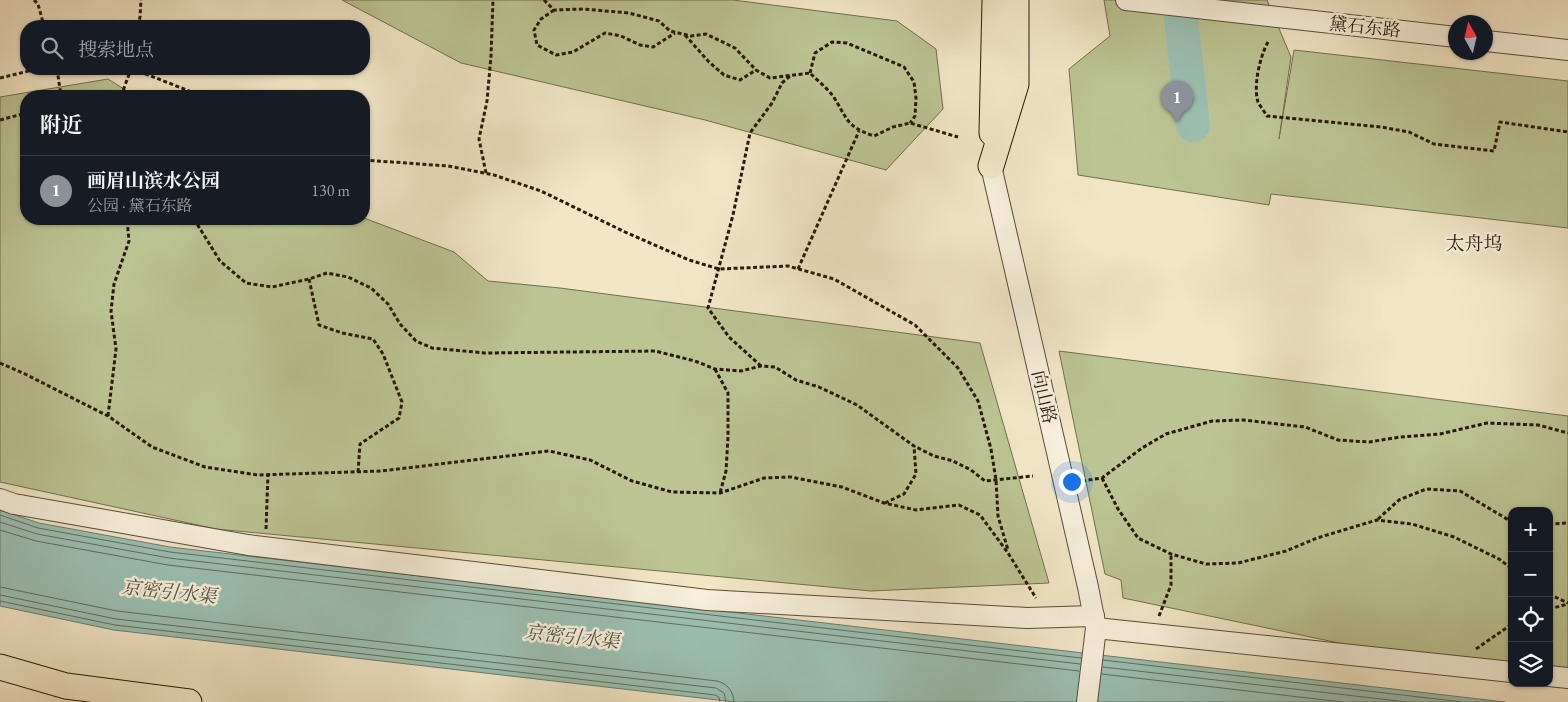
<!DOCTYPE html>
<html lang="zh">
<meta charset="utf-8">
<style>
:root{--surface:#171b24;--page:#20242c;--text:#f1f3f6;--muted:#9ea1a6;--line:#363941;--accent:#8c9099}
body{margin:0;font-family:"EB Garamond","Noto Serif SC",serif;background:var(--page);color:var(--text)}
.controls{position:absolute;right:15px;bottom:15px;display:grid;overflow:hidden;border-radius:10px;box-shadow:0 1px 4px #0004}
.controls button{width:45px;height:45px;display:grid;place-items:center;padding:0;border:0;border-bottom:1px solid var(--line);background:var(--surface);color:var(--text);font:25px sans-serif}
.compass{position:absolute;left:1448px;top:15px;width:45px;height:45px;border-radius:50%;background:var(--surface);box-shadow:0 1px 4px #0004;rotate:352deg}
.you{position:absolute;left:1071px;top:481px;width:18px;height:18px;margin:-12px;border:4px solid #fff;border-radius:50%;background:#1a73e8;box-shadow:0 0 0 8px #1a73e833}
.badge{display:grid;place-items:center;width:32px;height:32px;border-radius:50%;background:var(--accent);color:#fff;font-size:16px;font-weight:700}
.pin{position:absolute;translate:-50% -41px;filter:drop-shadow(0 1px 2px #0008)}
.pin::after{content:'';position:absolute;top:26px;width:18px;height:15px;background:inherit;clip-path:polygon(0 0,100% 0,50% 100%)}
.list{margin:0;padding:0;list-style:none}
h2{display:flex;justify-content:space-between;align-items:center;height:65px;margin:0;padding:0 20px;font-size:21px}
h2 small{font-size:16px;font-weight:400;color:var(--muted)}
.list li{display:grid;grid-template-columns:32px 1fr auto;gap:15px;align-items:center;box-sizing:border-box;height:70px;padding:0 20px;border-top:1px solid var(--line)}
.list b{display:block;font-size:19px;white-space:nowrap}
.list p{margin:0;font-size:16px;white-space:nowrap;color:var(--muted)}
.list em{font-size:16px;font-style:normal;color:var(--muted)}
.icon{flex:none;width:28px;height:28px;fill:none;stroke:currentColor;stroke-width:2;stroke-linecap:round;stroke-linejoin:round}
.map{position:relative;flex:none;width:1568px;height:702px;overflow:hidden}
.search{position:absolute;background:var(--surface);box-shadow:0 1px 4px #0004;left:20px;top:20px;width:350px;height:55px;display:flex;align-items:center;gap:12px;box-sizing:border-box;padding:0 18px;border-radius:20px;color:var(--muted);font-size:19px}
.panel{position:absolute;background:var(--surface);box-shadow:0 1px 4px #0004;left:20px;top:90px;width:350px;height:135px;border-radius:20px}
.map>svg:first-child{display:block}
.green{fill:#bcc494;stroke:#726e4e}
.water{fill:#9bc0b2;stroke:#6d7c6e}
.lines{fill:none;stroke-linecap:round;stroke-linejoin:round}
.shore{stroke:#626c5e;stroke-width:1}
.river{stroke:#9bc0b2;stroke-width:34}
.minor-casing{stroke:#5b4b38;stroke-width:22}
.major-casing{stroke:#291709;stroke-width:27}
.path{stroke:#291709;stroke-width:3;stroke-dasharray:4 2.5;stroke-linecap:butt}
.minor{stroke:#f7efdb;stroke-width:20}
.major{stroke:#f2e6c7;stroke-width:25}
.labels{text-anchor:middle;stroke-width:5;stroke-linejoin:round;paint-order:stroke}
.street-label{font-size:18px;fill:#291709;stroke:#f7efdb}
.neighbourhood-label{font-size:19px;fill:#291709;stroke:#f7efdb}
.water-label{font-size:19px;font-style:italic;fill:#515244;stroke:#f7efdb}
</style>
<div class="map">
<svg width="1568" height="702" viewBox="0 0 1568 702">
<rect width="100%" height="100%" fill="#f2e6c7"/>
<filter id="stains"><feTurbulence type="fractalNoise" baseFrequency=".004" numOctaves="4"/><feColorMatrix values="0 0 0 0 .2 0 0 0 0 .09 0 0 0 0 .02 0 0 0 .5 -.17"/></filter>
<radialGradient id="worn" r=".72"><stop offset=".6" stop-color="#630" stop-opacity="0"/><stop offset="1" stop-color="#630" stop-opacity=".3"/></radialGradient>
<g class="green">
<path d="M342,0h391l164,21 39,28 7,60 -57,61 -181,-50 -244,-57z"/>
<path d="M1104,0h163l24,57 -12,82 15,-89 274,31v147l-297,-34 -2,11 -191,-30 -9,-106 41,-33z"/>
<path d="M108,79l27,17h-109v123l338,-1 90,34 34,29 72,7 420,55 69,240 -178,8 -655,-62 -216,-47v-385z"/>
<path d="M1059,351l509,65v264l-19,-2v-167h-37v164l-24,-1 -365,-76 -2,-18 -16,-6z"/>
</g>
<path class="water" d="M0,510l39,13 131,24 1335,155h-770l-621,-72 -114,-24z"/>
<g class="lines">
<g class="shore">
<path d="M0,515l38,13 132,24 911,106"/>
<path d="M0,522l37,12 132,24 911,106"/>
<path d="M0,530l36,11 132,24 911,106"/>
<path d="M0,587l117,24 600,70c11,3 16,10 17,21"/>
<path d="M0,595l116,24 600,69 8,5 2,9"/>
<path d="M0,601l115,24 600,70 4,2 1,5"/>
<path d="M1103,660l359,42"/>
<path d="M1103,667l304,35"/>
<path d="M1102,674l240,28"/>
</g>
<path class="river" d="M1179,0l14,125"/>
<defs>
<g id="minor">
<path d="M1126,0l330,37"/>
<path d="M1486,41l82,9"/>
<path d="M991,166l97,421 8,41 -9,74"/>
<path d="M0,499l14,5 234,41 459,55 320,18 67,-2"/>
<path d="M1096,628l416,44"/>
<path d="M1549,676l19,2"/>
</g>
<g id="major">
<path d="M992,133l3,-133"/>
<path d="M991,166l25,-82v-84"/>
<path d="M0,667l66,19 123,16"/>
</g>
</defs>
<use href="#minor" class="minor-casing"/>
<use href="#major" class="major-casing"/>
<g class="path">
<path d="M34,0l4,4 6,22"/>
<path d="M544,0l10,10 29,-1 46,4 30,8 11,10 21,5 15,-2 29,14 21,22 14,8 40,-5c7,7 17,15 23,23 15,23 12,30 41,40l19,-9 17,-4 48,14"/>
<path d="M554,10l-13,9 -7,11 3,15 19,10 17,-3 32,-19 16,3 19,9 13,2 22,-14"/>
<path d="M138,26l2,-9 1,-17"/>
<path d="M685,35l24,27 15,13 16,5 16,-10"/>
<path d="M1268,42c-8,14 -15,44 -10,60 2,4 6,9 9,14l114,11 28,5 25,12 60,7 6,-29 68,10"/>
<path d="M57,69l4,27"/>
<path d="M133,69l69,27"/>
<path d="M810,73l5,-20 17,-11 15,1 57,24 10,15 2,16 -1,18 -5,7"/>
<path d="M0,78l37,-9"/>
<path d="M121,96l10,-27"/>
<path d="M0,120l26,-7"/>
<path d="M364,160l84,6 46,9 47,16 84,41 64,28 30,9 69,-3 46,13 81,46 43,43 20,33 13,48 5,31 2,36 10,34"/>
<path d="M486,173l-7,-34 8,-38 4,-45 2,-56"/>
<path d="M194,219l26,42 26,22 26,4 37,-8 18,-6 21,4 23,11 17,16 12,20 16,17 16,7 53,5 170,-2 40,10 20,8 26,2 20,-5 14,1 21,13 23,7 38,18 57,41 20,10 19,5 18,9 14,11 48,-5"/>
<path d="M798,269l61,-138"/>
<path d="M309,279l10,46 23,8 31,6 10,15 19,48 -3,16 -39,26 -2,28"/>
<path d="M0,363l25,11 83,42 44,31 53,20 53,8 123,-4 168,-20 41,9 42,21 40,11 48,1 44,-15 27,-1 51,10 42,16 32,7 43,-5 21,10 28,38 28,45"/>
<path d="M761,366l-32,-29 -21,-29 25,-93 17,-82 22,-30 10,-20 8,-7"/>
<path d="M715,369l13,24v44l-2,34 -6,22"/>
<path d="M108,416l8,-67 -5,-38 3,-27 15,-43 -2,-22"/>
<path d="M1102,478l16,31 20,29 33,16 35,10 32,-1 48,-12 31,-13 60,-18 35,4 42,13 45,22 13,10"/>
<path d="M1082,481l20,-3 40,-30 24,-14 46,-13 32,-1 61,7 33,13 31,2 31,-5 40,-3 47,-11 51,2 30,8"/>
<path d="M885,503l19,-9 12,-20 -2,-28"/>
<path d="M1378,519l21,-19 27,-11 34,2 52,31"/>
<path d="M1549,524l19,-1"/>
<path d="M266,529l2,-55"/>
<path d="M1549,594l19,9"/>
<path d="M1549,609l19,-5"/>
<path d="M1159,616l12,-31v-31"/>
<path d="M1476,649l36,-25"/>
</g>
<use href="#minor" class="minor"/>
<use href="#major" class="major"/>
</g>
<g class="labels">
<g class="street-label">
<text transform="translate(1365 27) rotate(6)" y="6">黛石东路</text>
<text transform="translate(1044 397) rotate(77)" y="6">向山路</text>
</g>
<g class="neighbourhood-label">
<text x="1474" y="250">太舟坞</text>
</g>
<g class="water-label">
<text transform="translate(169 591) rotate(6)" y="7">京密引水渠</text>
<text transform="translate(572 636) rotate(6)" y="7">京密引水渠</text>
</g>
</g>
<rect width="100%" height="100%" filter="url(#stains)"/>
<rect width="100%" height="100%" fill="url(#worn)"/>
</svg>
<div class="controls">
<button>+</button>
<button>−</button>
<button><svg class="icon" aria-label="locate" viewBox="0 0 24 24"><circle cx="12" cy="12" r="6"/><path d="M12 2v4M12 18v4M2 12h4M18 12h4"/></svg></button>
<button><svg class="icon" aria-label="layers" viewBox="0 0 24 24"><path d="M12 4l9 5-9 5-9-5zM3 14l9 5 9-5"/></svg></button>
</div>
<svg class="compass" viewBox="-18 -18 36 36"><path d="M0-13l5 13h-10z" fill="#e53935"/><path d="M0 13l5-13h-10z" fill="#9ea1a6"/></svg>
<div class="you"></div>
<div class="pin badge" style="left:1177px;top:122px">1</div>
<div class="search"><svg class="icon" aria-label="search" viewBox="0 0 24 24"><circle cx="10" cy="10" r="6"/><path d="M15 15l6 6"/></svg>搜索地点</div>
<section class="panel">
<h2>附近<small></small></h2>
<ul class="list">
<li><span class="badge">1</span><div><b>画眉山滨水公园</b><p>公园 · 黛石东路</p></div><em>130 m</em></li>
</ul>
</section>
</div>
